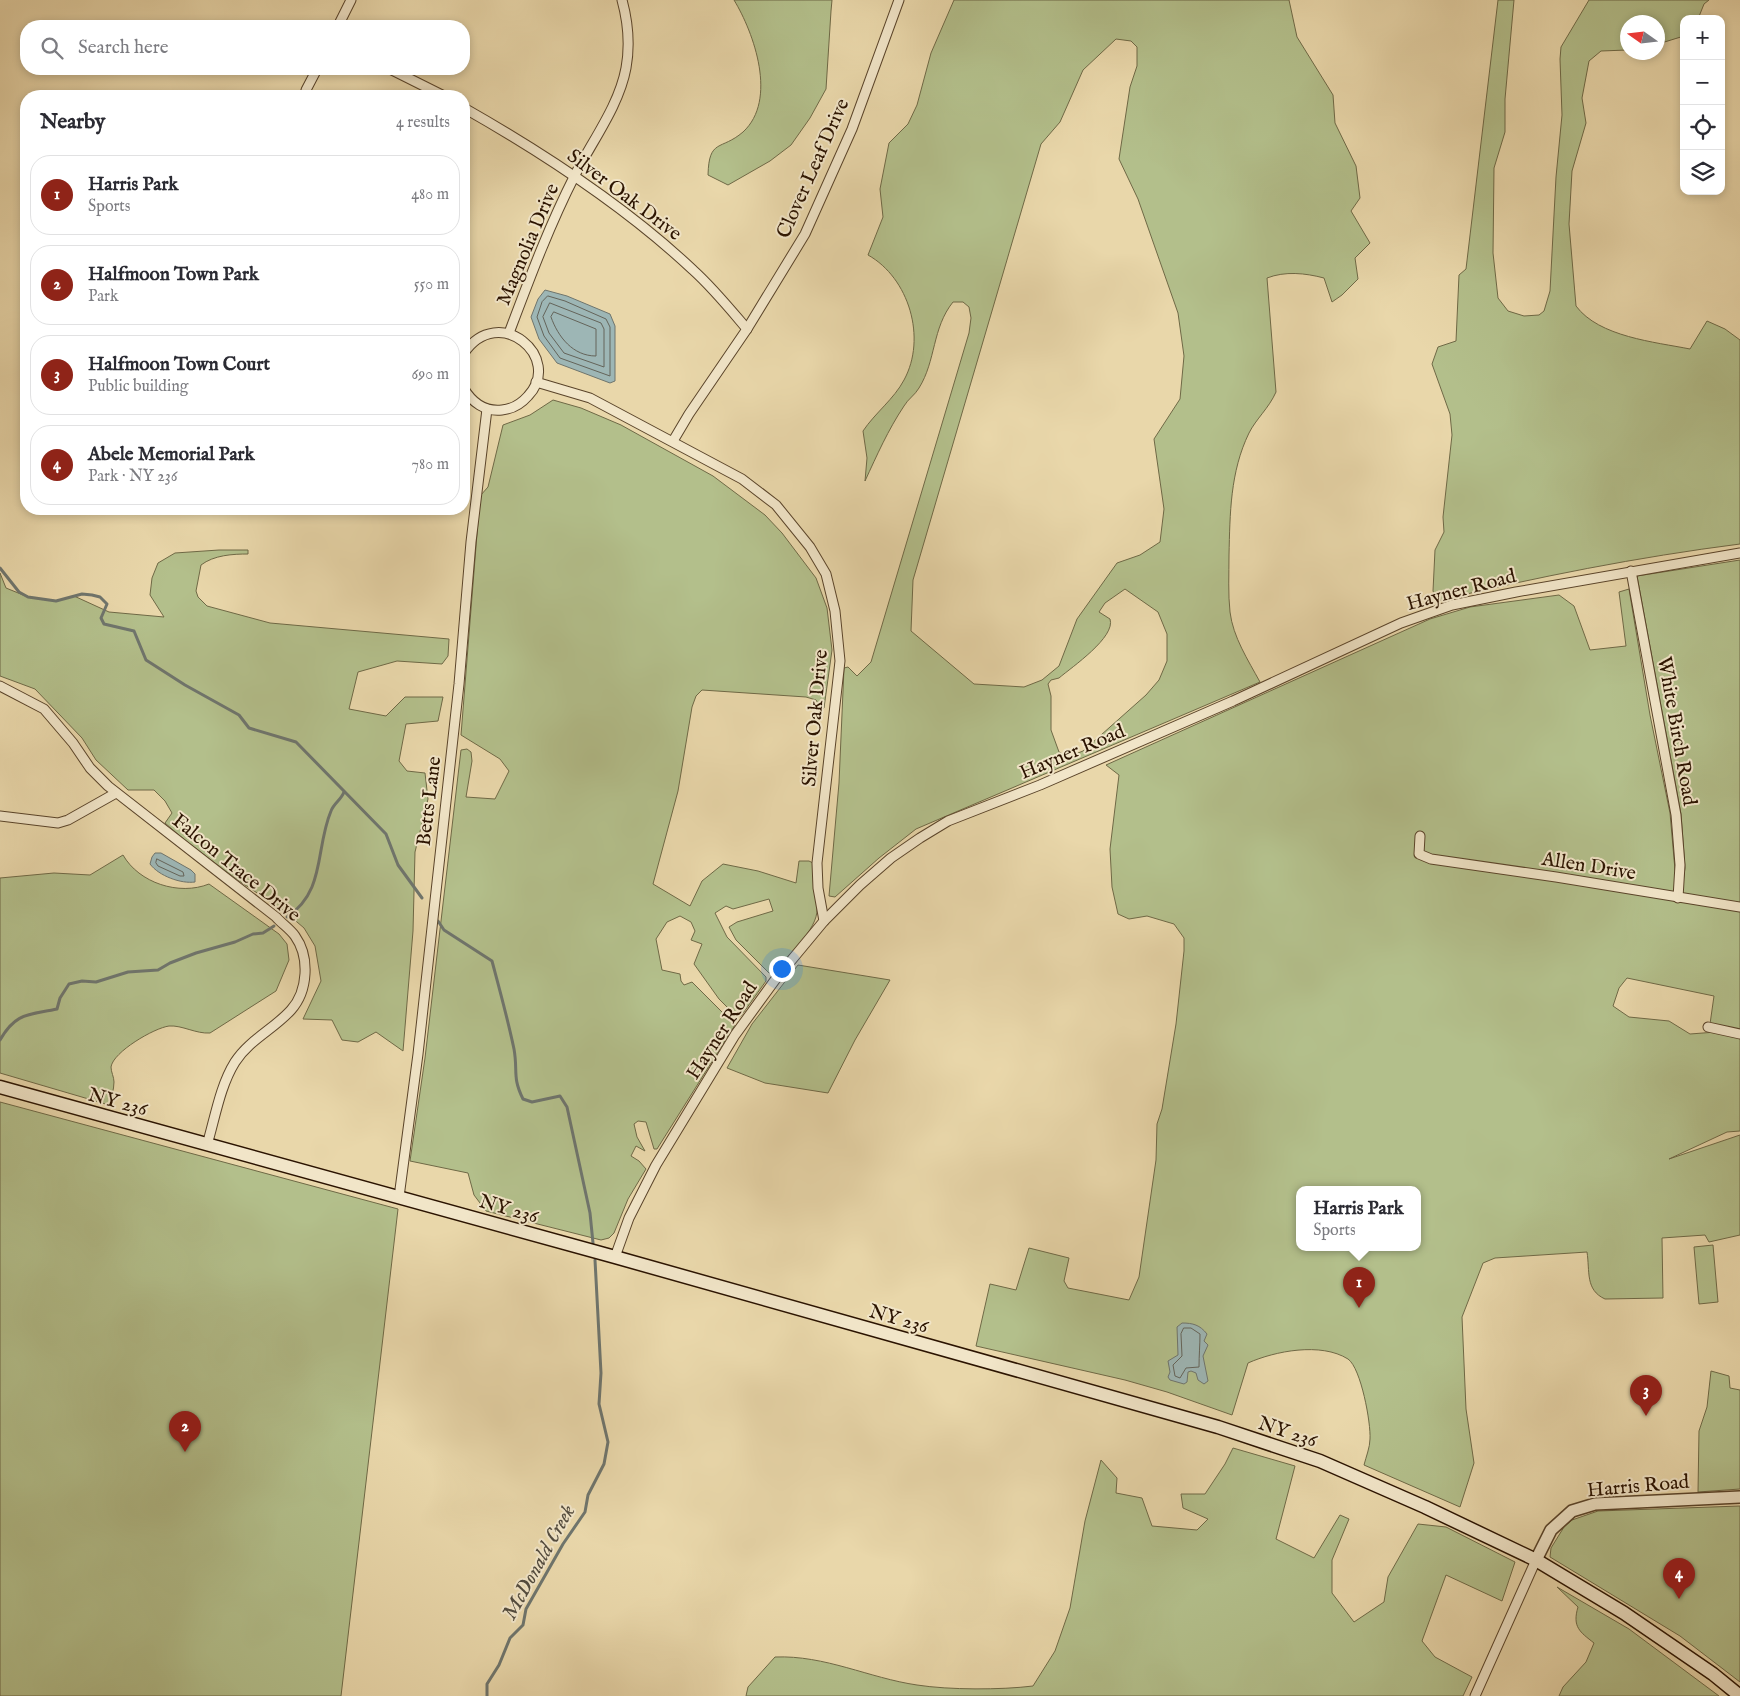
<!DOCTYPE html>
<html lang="en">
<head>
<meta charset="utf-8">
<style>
  :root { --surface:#fff; --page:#f2f2f3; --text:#2b2b33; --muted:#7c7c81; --line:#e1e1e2; --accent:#8f2418 }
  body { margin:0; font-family:"IM FELL English",serif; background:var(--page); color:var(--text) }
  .controls { position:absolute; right:15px; top:15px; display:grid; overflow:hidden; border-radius:10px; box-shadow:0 2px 8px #0003 }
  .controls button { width:45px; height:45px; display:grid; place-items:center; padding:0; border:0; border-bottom:1px solid var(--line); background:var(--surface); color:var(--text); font:25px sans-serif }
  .compass { position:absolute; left:1620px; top:15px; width:45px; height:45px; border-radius:50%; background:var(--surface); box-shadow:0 2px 8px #0003; rotate:284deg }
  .you { position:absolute; left:781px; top:968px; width:18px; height:18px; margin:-12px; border:4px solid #fff; border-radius:50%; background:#1a73e8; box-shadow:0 0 0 8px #1a73e833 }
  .badge { display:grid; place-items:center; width:32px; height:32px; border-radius:50%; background:var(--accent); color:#fff; font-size:16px; font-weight:700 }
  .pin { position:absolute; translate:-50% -41px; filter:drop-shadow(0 1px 2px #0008) }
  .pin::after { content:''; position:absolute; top:26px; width:18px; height:15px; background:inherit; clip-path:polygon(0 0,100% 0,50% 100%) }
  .popup { position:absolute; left:1296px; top:1186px; width:125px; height:65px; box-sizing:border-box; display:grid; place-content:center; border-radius:10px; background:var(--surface); filter:drop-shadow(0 1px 4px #0005); font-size:16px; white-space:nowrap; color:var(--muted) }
  .popup b { font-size:19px; color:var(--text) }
  .popup::after { content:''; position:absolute; left:50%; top:100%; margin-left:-10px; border:10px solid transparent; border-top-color:var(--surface) }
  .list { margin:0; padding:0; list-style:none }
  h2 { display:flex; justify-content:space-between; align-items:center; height:65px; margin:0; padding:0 20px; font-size:21px }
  h2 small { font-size:16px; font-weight:400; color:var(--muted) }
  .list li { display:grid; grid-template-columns:32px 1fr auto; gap:15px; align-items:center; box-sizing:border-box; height:80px; margin:0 10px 10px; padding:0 10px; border:1px solid var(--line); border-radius:20px }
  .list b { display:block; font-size:19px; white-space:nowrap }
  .list p { margin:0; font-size:16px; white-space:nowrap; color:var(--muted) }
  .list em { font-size:16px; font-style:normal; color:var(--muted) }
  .icon { flex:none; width:28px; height:28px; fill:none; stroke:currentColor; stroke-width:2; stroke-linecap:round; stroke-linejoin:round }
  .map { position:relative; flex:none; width:1740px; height:1696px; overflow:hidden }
  .search { position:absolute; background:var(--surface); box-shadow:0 2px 8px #0003; left:20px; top:20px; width:450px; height:55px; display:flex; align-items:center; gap:12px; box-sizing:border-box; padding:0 18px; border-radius:20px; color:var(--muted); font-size:19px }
  .panel { position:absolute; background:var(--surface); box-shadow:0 2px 8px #0003; left:20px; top:90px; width:450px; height:425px; border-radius:20px }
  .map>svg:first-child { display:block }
</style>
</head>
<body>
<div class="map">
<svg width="1740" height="1696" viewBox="0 0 1740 1696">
  <rect width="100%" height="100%" fill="#e9d7aa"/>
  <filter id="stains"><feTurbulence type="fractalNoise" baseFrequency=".004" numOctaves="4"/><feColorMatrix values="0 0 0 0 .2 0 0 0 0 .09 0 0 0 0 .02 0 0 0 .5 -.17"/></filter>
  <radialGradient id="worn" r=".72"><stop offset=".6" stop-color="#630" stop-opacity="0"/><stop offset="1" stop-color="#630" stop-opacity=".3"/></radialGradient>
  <g fill="#b3bf8b" stroke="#6f6946" fill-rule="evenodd">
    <path d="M734 0H832L831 11 826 89 810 118 791 145 770 161 728 185 708 175C709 138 721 151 743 132 778 100 754 33 734 0Z"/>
    <path d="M954 0H1289L1297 37 1333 95 1335 123 1356 166 1360 198 1351 211 1370 243 1355 258 1358 279 1342 295 1332 302 1324 278C1305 273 1285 271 1267 278L1276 392C1269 408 1256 419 1249 433 1230 472 1230 514 1229 555 1229 574 1228 594 1230 612 1233 637 1248 660 1260 682L916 829 879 858 835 897 829 896 839 783 844 668 848 667 857 676 871 662 969 333 971 318 969 307 963 302H953C932 328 936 361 919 388 915 395 908 399 904 406 888 430 877 455 865 481L867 458 863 431C875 413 894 399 904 380 927 338 909 278 868 255L883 217 880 189 889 143 908 124 917 105 931 53ZM1116 39 1131 41 1137 47V66L1130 87 1119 159 1138 199 1178 313 1184 356 1180 399 1154 439 1164 509 1160 542 1140 555 1117 563 1077 619 1059 666 1042 680 1024 687 974 684 911 631 913 580 1041 144 1060 122 1083 70ZM1125 589 1158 612 1167 634V661L1159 680 1146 695 1083 751 1068 757 1059 752 1051 730V696L1048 684 1051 680 1059 678C1072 667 1116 637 1110 619L1099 612 1105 603Z"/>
    <path d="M1498 0H1514L1505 99V132L1494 168 1493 253 1498 298 1508 311 1524 316 1539 315 1544 311 1550 291 1556 177 1562 115 1560 59 1561 47 1589 0H1709L1704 4 1698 19H1684V36L1658 44V22H1628L1627 50 1601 51 1589 61 1582 98 1586 123 1572 171 1569 224 1576 306C1599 337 1655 342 1690 349L1707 321 1725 329 1740 340V544C1638 557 1537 577 1437 601L1433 591 1435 550 1444 532 1443 517 1452 435 1450 414 1432 364 1438 347 1456 341 1459 275 1466 269Z"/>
    <path d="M553 400 581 408 621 425 713 476 765 515 782 533 816 578 827 608 832 650 824 708 821 709 816 700 806 697 702 690 696 696 692 707 678 791 653 884 690 906 702 881 723 864 758 871 796 883 799 861H809L813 863C812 880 817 893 817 909 818 929 787 957 774 972L769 973 736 940 729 927 737 922 773 911 769 899 733 909 726 906 715 913 727 937 766 977V981L741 1016H736L719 999 694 964 702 944 691 940 695 931 691 922 680 916 667 922 656 939 662 970 680 974 681 981 684 985 692 982 735 1025 657 1149H654L646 1122 638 1121 634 1124 637 1137 645 1151 636 1146 631 1156 639 1161 646 1169 628 1199 614 1233 609 1238 601 1240 486 1211 474 1195 468 1173 410 1161 425 1058 461 750 467 749 471 752 472 761 466 797 495 799 509 771 500 759 461 735 480 496 488 487 503 425 530 415Z"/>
    <path d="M219 550H248V554C233 554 214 555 201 565L196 591 198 597 207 606 270 623 449 639 448 656 442 664 397 661 358 672 349 709 386 716 405 697H443L438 721 406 724 399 761 407 771 425 773 428 799 415 852 413 931 403 1051 376 1032 358 1042 342 1040 332 1020 303 1019 321 981 315 946 304 928 283 910 239 881 187 842 165 823 172 813 165 801 154 790H128L96 760 82 738 35 689 0 676V573L6 588 28 597 56 601 74 596 109 612 164 617 150 595 152 578 158 563 175 553Z"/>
    <path d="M1740 560V1030L1710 1024 1714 996 1627 978 1619 988 1613 1006 1629 1017 1669 1021 1690 1034 1716 1032 1740 1038V1131L1727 1132 1669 1159 1740 1135V1235L1709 1242 1705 1235 1662 1238 1663 1298 1605 1299C1585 1290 1590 1271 1587 1252L1495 1258 1483 1263 1462 1317 1466 1409 1474 1463 1460 1507 1364 1465C1366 1457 1370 1447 1370 1439 1371 1423 1361 1368 1348 1359 1321 1342 1275 1351 1248 1363L1232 1415 1167 1392 1125 1380 976 1346 990 1284 1016 1290 1029 1248 1069 1258 1064 1281 1068 1288 1129 1300 1139 1277 1156 1160 1157 1124 1162 1109 1176 1024 1184 951V938L1174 924 1147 916 1129 919 1118 914 1112 887 1110 849 1119 775 1106 765 1430 619 1470 607 1559 595 1574 606 1590 650 1626 646 1619 592 1629 589 1650 715 1670 813 1675 870 1682 889 1685 868 1681 814 1637 576ZM1300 1189H1418V1247H1300Z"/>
    <path d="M123 855C139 883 179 896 209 884L279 934 287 944 289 960 276 991 210 1033C196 1034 182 1025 169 1026 154 1028 113 1052 111 1067 111 1072 114 1077 114 1082 114 1090 111 1098 109 1105L0 1073V878L54 873 90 875Z"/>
    <path d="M798 965 890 980 855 1040 828 1093 765 1083 727 1068 752 1024Z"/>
    <path d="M0 1102 398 1209 341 1696H0Z"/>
    <path d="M1713 1245 1718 1302 1699 1304 1694 1247Z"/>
    <path d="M1711 1371 1729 1376 1730 1388 1740 1390V1489L1698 1492 1699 1431 1707 1407Z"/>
    <path d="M1233 1448 1295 1466 1276 1539 1314 1558 1340 1515 1349 1519 1332 1560V1593L1354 1622 1384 1602 1388 1577 1418 1524 1446 1527 1515 1562 1502 1601 1446 1575 1422 1641 1435 1657 1472 1677 1463 1696H746L748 1687 775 1657C825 1655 869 1678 917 1685 949 1690 1001 1690 1033 1686L1055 1651 1070 1608 1085 1521 1101 1460 1117 1478 1116 1493 1142 1498 1152 1526 1197 1530 1208 1519 1183 1508 1181 1494H1205L1225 1464Z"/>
    <path d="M1740 1506V1682L1680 1636 1550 1557 1551 1548 1564 1527 1572 1520 1598 1511Z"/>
    <path d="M1557 1587 1629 1629 1719 1696H1559L1563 1687 1586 1662 1594 1643C1580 1632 1572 1627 1578 1607Z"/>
  </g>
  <g fill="#9db6b5" stroke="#6f756d">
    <path d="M545 290 567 296 610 314 615 326V381L610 383 557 363 539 339 531 317 538 299Z"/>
    <path d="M155 853H161L191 870 195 874V882C181 884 159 876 150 864L152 857Z"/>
    <path d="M1182 1323C1193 1323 1200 1325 1207 1334L1204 1341 1208 1345 1203 1356 1208 1381 1204 1384 1198 1380 1196 1373 1191 1371 1188 1372 1187 1382 1184 1384 1170 1380 1168 1377 1170 1372 1168 1361 1178 1355 1177 1327Z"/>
  </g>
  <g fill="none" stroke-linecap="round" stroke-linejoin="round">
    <g stroke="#64645a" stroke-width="1">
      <path d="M548 296 565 301 606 319 610 327V376L560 358 544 336 537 317 542 302Z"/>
      <path d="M550 303 601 323 604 329V367L564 353 549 333 543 317Z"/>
      <path d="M554 312 596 329V356C573 356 558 337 551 317Z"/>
      <path d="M157 859 183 872 184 876H180L158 866 156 863Z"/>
      <path d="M1184 1328H1191L1200 1334C1200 1345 1199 1355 1199 1367L1186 1368 1180 1378 1175 1376 1173 1365 1182 1356 1181 1334Z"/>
    </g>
    <g stroke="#6f756d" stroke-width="3">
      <path d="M0 568 19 592 28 597 56 601 82 594 92 595 100 597 107 604 101 618 104 624 134 631 146 660 185 685 239 715 249 728 296 742 386 834 398 865 422 898"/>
      <path d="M287 917C326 891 315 849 331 811 334 803 341 800 344 792"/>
      <path d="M438 921 444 930 492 961C500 991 508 1020 514 1049 518 1071 512 1077 523 1099L532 1102 560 1096 567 1107 590 1213 593 1243"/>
      <path d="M0 1040C16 1012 29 1015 57 1009L60 998 69 984 82 981 96 982 128 972 158 970 170 963 196 953 235 942 253 934 263 933 274 926"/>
      <path d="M487 1696V1684L499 1665 510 1638 523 1625 526 1609 563 1544 585 1512 588 1495 604 1464 608 1442 599 1404 601 1373 595 1260"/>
    </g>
    <g stroke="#5a442a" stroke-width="11">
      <g id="minor">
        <path d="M338 26 351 0"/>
        <path d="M390 69 444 96"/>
        <path d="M306 90 317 69"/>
        <path d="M464 108C545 154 625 206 693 270 713 288 730 309 747 329"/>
        <path d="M509 333C529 280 549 226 575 175 592 141 619 106 626 68 630 46 628 22 622 0"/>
        <path d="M464 353C499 302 564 358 528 396 521 404 513 409 502 410 485 412 472 402 464 389"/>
        <path d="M536 382 590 398 742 479 776 505 810 547 826 574 835 611 840 661 817 863 818 888 824 921"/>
        <path d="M673 441 689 414 747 329 805 234 852 129 899 0"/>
        <path d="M1631 571 1676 815 1680 865 1678 898"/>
        <path d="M0 686 44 709 73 743 90 768 108 786 276 917C281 923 290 929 295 936 310 957 308 991 291 1010 274 1029 249 1040 235 1062 220 1086 215 1118 207 1145"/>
        <path d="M0 816 58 823 68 820 116 793"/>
        <path d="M1420 836 1419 854 1431 859 1556 877 1740 907"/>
        <path d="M1708 1027 1740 1034"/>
        <path d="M399 1197 418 1054 459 684 471 542 487 409"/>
        <path d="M615 1257 629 1218 656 1165 735 1035 775 980 824 921 860 885 891 858 920 838 948 821 1040 785 1233 701 1401 623 1452 605 1516 592 1740 553"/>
        <path d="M1475 1696 1536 1560"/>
      </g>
    </g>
    <g stroke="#5a442a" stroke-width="14">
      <path id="tertiary" d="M1536 1560 1551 1530 1572 1511 1595 1504 1740 1497"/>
    </g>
    <g stroke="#2b1300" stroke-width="15">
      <path id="secondary" d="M0 1087 615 1257 1218 1427 1320 1461 1425 1507 1536 1560 1624 1613 1713 1674 1740 1696"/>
    </g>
    <use href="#minor" stroke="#f1e5c8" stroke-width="9"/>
    <use href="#tertiary" stroke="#f1e5c8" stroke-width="11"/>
    <use href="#secondary" stroke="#f1e5c8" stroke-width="12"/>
  </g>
  <g text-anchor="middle" stroke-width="4" stroke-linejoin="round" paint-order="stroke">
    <g font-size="20" fill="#2b1300" stroke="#f1e5c8">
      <text transform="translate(812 168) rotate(-66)" y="7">Clover Leaf Drive</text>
      <text transform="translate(625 194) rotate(37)" y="7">Silver Oak Drive</text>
      <text transform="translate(527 244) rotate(-67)" y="7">Magnolia Drive</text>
      <text transform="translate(1461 589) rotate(-15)" y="7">Hayner Road</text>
      <text transform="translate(814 718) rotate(-85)" y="7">Silver Oak Drive</text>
      <text transform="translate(1678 731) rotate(80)" y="7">White Birch Road</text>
      <text transform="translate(1072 751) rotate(-23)" y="7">Hayner Road</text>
      <text transform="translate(428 801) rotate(-83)" y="7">Betts Lane</text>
      <text transform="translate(1589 865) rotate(9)" y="7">Allen Drive</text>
      <text transform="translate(237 867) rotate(39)" y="7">Falcon Trace Drive</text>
      <text transform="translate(721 1030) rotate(-57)" y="7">Hayner Road</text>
      <text transform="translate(118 1101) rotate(15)" y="7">NY 236</text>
      <text transform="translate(509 1208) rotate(16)" y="7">NY 236</text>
      <text transform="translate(899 1318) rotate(16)" y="7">NY 236</text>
      <text transform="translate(1288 1431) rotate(18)" y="7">NY 236</text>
      <text transform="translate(1638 1485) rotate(-5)" y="7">Harris Road</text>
    </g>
    <g font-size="21" font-style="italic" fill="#534c3f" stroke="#f1e5c8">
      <text transform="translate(538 1562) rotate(-61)" y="7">McDonald Creek</text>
    </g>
  </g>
  <rect width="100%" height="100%" filter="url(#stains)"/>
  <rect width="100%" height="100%" fill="url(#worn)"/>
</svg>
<div class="controls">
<button>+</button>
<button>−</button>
<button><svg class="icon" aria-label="locate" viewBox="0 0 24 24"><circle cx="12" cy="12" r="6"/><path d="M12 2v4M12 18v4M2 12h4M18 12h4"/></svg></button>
<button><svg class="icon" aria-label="layers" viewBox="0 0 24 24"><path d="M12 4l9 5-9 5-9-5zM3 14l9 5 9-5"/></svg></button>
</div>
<svg class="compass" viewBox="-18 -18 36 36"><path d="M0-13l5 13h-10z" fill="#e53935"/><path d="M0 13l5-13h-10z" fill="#7c7c81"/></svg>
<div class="you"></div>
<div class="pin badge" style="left:1359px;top:1308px">1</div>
<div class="popup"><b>Harris Park</b>Sports</div>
<div class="pin badge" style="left:185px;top:1452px">2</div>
<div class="pin badge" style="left:1646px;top:1416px">3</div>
<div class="pin badge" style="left:1679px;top:1599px">4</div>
<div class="search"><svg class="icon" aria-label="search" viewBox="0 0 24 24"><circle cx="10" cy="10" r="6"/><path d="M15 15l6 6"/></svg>Search here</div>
<section class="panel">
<h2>Nearby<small>4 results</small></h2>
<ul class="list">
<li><span class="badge">1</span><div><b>Harris Park</b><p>Sports</p></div><em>480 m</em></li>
<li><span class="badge">2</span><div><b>Halfmoon Town Park</b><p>Park</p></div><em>550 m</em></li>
<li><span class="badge">3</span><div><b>Halfmoon Town Court</b><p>Public building</p></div><em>690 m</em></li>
<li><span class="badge">4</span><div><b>Abele Memorial Park</b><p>Park · NY 236</p></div><em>780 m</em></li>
</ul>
</section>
</div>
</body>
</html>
